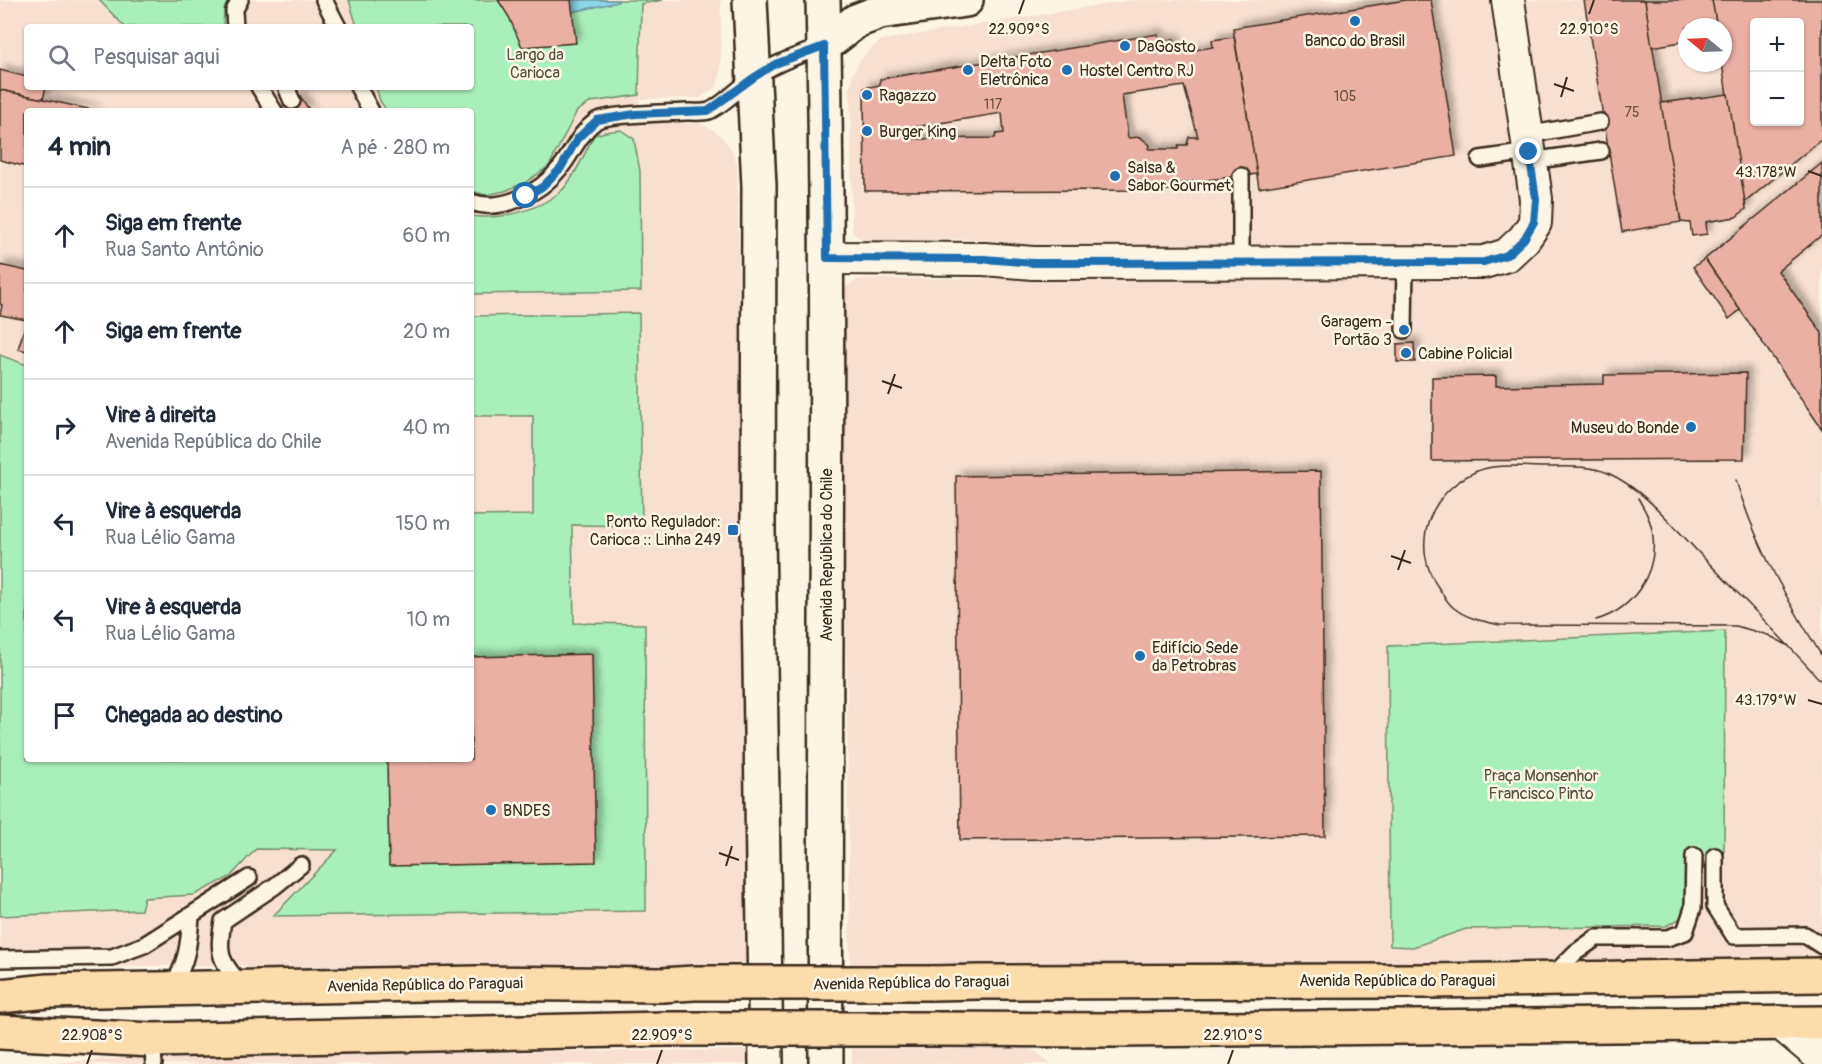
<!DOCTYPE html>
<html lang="pt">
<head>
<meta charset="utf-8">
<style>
  :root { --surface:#fff; --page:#f2f2f3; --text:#1f2937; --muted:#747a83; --line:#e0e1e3 }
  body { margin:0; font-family:Pangolin,sans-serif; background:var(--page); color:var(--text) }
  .controls { position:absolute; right:18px; top:18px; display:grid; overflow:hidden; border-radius:6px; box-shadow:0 2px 4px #0004 }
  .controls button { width:54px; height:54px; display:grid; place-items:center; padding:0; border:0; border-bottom:2px solid var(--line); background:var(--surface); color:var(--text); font:30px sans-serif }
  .compass { position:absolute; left:1678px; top:18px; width:54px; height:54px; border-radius:50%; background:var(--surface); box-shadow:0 2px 4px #0004; rotate:289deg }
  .stop { position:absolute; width:18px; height:18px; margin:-14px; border:4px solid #1f6fb2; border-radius:50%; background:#fff }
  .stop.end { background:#1f6fb2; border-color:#fff; box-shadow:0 2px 6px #0008 }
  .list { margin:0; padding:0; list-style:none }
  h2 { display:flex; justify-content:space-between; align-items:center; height:78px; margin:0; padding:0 24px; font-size:26px }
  h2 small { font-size:20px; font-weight:400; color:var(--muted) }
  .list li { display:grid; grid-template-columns:39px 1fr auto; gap:18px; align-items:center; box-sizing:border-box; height:96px; padding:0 24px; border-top:2px solid var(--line) }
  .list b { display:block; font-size:22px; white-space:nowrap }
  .list p { margin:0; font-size:20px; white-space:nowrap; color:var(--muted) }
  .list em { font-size:20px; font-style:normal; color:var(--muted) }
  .icon { flex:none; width:33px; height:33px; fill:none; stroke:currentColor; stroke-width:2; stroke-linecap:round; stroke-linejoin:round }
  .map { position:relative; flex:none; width:1822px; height:1064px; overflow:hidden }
  .search { position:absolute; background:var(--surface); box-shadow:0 2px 4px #0004; left:24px; top:24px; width:450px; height:66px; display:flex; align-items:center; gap:15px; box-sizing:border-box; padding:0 21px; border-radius:6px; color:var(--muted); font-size:22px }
  .panel { position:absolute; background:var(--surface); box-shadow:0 2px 4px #0004; left:24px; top:108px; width:450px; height:654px; border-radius:6px }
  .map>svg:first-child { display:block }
</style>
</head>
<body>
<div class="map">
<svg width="1822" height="1064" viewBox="0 0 1822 1064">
  <defs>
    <filter id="shadow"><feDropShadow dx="5.5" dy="-5.5" stdDeviation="3" flood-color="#0004"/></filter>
  </defs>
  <rect width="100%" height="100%" fill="#fcf5e5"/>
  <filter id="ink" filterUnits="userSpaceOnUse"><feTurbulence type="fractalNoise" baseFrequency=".0167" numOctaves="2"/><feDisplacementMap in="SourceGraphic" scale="12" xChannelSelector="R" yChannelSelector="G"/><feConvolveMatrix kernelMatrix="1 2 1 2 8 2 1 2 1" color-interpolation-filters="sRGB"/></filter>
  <g filter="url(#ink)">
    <g fill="#f7e0d2" fill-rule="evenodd">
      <path d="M0 0H721V72L716 87 700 98 640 99V123H699L712 129 723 138 731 149 737 163 747 973 255 974 245 965 0 968ZM27 27H471V87H27ZM27 111H471V759H27Z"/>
      <path d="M1132 0H1496L1526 208 1512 235 1488 249 1028 250 1004 242 961 239 868 242 856 236 852 230 850 88 853 73 860 60 870 49 882 40Z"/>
      <path d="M1518 0H1822V960L850 972 842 297 846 287 858 279 1049 278 1512 268 1524 261 1535 250 1543 238ZM1754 22H1800V122H1754ZM1687 27H1723V63H1687Z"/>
      <path d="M1029 1047 1052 1064H852V1049Z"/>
      <path d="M748 1050V1064H31L128 1058 273 1054Z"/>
    </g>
    <g fill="#a9efbb" stroke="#728c6c" stroke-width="1.5">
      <path d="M99 0H228L224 10 223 27H125Z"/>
      <path d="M349 0H663L641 4 639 95 591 102 577 111 549 166 526 182 505 191 486 195 471 191V111H387L380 101 376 87H471V27H357Z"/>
      <path d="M621 130 634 139 640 171 641 291 471 294V216C501 220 537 211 560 192 572 183 587 149 594 135L605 132Z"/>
      <path d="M639 313 642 526 572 525 574 623 645 624 646 911 273 916 337 850 256 849 230 877 194 895 144 898 141 910 0 916V355L27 365V759H471V516L533 515V416H471V316Z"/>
      <path d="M1725 631 1724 855 1685 856V908L1681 918 1666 926 1466 929 1413 947 1390 946 1388 646Z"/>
    </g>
    <path fill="#8cd8ec" stroke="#6c929a" stroke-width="1.5" d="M571 0H618V2L572 12Z"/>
    <g fill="#eab0a4" stroke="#3b2a1e" stroke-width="1.5" fill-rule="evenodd" filter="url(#shadow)">
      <path d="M498 0H571L576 43 522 47 509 17Z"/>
      <path d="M1406 0H1431L1456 156 1259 188 1233 28Z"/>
      <path d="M1584 0H1645L1681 222 1622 232Z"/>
      <path d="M1645 0H1713L1717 27H1687V41L1652 47Z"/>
      <path d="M1712 0H1822V139L1744 203 1722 63 1723 27H1717ZM1754 22H1800V122H1754Z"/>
      <path d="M1158 34 1159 41 1174 39 1178 53 1213 47 1212 40 1234 37 1257 174 1181 183 1180 190 865 191 864 88 880 85V79ZM1184 86 1198 137H1189L1187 145H1179L1178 149H1149L1150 145 1140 137 1128 138 1122 95ZM1002 113 1004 133 996 134 995 138 915 139V127Z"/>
      <path d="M0 70 27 77V87H46L43 99 0 90Z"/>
      <path d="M0 90 43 99 97 111H27V167L0 160Z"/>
      <path d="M1728 94 1746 209 1736 217 1706 222 1707 234 1692 236 1690 223 1681 222 1661 103Z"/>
      <path d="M300 96 310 111H278L292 101Z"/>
      <path d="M1822 163V235L1778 271 1822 333V429L1705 259Z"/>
      <path d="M1705 259 1740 310 1729 319 1693 267Z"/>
      <path d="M0 265 27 271V320L0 315 2 305 0 304Z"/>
      <path d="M27 320V351L18 349Z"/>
      <path d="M1414 343 1415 362H1397V344Z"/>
      <path d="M1746 373 1744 459 1432 461V377L1496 376V386L1604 384V375Z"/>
      <path d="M1321 471 1325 836 960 840 956 476Z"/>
      <path d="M592 654 596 862 389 866 387 759H471V657Z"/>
    </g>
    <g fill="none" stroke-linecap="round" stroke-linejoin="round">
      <g stroke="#3b2a1e" stroke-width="20">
        <g id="service">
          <path d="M324 0 338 27"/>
          <path d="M235 27 234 11 240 0"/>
          <path d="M259 87 274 111"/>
          <path d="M289 87 287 89 292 101"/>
          <path d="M358 87 371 111"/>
          <path d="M1527 135 1600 122"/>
          <path d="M1480 159 1529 152"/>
          <path d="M1531 161 1601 151"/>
          <path d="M1241 176V264"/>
          <path d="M471 202C502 213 540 193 560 168 573 153 578 134 596 121 606 114 670 113 686 112 693 112 703 113 709 111 722 106 741 86 753 78 775 63 799 55 824 46"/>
          <path d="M1404 330 1405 263"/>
          <path d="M1715 856V906L1734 936 1805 935 1822 946"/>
          <path d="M0 959 112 957 144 945 249 878"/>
          <path d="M1552 976 1575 953 1596 938H1667L1685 932 1693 908 1694 856"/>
          <path d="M171 987C187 965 189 943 191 917"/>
          <path d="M243 987C220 960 217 956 223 921L275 886 301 865"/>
          <path d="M152 1040 154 1064"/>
        </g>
      </g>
      <g stroke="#3b2a1e" stroke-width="36">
        <g id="minor">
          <path d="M827 258 984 259 1033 263 1484 262 1507 255 1524 239 1535 223 1536 199 1508 0"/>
          <path d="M1779 1022 1822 1058"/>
        </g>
      </g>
      <g stroke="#3b2a1e" stroke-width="38">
        <path id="tertiary" d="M824 46 856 21 880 12 966 0"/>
      </g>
      <g stroke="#3b2a1e" stroke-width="38">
        <g id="secondary">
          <path d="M750 0 759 186 758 530 766 1064"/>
          <path d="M823 0C831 355 823 709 826 1064"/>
        </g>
      </g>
      <g stroke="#3b2a1e" stroke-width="38">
        <g id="primary">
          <path d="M931 983 981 982 1428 981 1822 975"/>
          <path d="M0 996 48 991 477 983 662 985"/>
          <path d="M934 1029 1116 1030 1822 1023"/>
          <path d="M0 1032 152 1040 665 1029"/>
        </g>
      </g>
      <use href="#service" stroke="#fcf5e5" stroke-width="15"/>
      <use href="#minor" stroke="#fcf5e5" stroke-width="32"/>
      <use href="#tertiary" stroke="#fcf5e5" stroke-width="33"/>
      <use href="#secondary" stroke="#fcf5e5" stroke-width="33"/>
      <use href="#primary" stroke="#fddcac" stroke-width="33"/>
      <g stroke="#3b2a1e" stroke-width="1.5">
        <path d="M1736 480C1755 544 1787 600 1822 656"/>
        <path d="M1596 620C1632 610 1657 575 1653 537 1652 522 1645 510 1638 498"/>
        <path d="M1789 646 1768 635 1736 626 1500 625C1484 621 1467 619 1454 608 1448 604 1444 596 1440 590 1408 546 1429 492 1477 471 1497 463 1524 467 1545 467 1566 467 1588 465 1608 473 1645 490 1672 525 1700 554 1741 596 1782 638 1822 682"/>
      </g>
      <g stroke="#3b2a1e" stroke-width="38" stroke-linecap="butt">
        <g id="primary-bridge">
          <path d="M662 985 694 983H931"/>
          <path d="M665 1029H934"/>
        </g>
      </g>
      <use href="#primary-bridge" stroke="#fddcac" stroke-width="33"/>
    </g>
  </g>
  <g fill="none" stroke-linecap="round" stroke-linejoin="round" filter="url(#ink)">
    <path stroke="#1f6fb2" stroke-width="8" d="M526 196 542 187 561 168 577 139 597 120 635 114 708 111 753 78 775 64 824 46 827 258 984 259 1033 263 1484 262 1507 255 1524 239 1534 222 1536 199 1529 152"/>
  </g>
  <path fill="none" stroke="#3b2a1e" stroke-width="2" d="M1019 14 1024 0M1589 14 1594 0M1554 84 1574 91M1561 97 1567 77M1808 171 1822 176M882 381 902 388M888 394 895 374M1391 556 1411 563M1398 570 1405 550M1808 700 1822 704M719 853 739 860M726 866 732 846M87 1064 92 1050M657 1064 662 1050M1228 1064 1233 1050"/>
  <g fill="#1f6fb2" stroke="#fcf5e5" stroke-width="2">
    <circle cx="1355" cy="21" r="6"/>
    <circle cx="1125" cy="46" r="6"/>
    <circle cx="968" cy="70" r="6"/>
    <circle cx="1067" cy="70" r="6"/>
    <circle cx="867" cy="95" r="6"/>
    <circle cx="867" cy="131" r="6"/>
    <circle cx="1115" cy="176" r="6"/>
    <circle cx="1404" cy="330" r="6"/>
    <circle cx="1406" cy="353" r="6"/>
    <circle cx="1691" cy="427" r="6"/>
    <rect x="727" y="524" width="12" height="12" rx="3"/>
    <circle cx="1140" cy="656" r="6"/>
    <circle cx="491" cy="810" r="6"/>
  </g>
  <g text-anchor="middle" stroke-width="5" stroke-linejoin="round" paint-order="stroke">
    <g font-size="14" fill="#674c40">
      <text x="1345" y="101">105</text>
      <text x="993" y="109">117</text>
      <text x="1632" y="117">75</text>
    </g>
    <g font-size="16" fill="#3b2a1e" stroke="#fcf5e5" text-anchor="start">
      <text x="1355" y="46" text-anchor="middle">Banco do Brasil</text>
      <text x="1137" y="52">DaGosto</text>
      <text x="980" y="67">Delta Foto<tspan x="980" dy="18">Eletrônica</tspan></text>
      <text x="1079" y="76">Hostel Centro RJ</text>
      <text x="879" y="101">Ragazzo</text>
      <text x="879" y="137">Burger King</text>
      <text x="1127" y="173">Salsa &amp;<tspan x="1127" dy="18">Sabor Gourmet</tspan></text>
      <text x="1392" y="327" text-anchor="end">Garagem -<tspan x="1392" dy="18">Portão 3</tspan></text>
      <text x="1418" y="359">Cabine Policial</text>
      <text x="1679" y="433" text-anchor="end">Museu do Bonde</text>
      <text x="721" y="527" text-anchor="end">Ponto Regulador:<tspan x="721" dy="18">Carioca :: Linha 249</tspan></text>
      <text x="1152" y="653">Edifício Sede<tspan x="1152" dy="18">da Petrobras</tspan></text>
      <text x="503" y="816">BNDES</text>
    </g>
    <g font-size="16" fill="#51513d" stroke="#fcf5e5">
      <text x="535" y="60">Largo da<tspan x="535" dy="18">Carioca</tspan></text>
      <text x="1541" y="781">Praça Monsenhor<tspan x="1541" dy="18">Francisco Pinto</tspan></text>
    </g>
    <g font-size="16" fill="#3b2a1e" stroke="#fcf5e5">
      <text transform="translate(826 555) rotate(-90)" y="6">Avenida República do Chile</text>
      <text x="1397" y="986">Avenida República do Paraguai</text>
      <text transform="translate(911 982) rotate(-1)" y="6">Avenida República do Paraguai</text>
      <text transform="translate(425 984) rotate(-1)" y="6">Avenida República do Paraguai</text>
    </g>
  </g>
  <g font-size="15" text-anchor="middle" fill="#3b2a1e" stroke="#fcf5e5" stroke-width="5" stroke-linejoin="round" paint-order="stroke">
    <text x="1019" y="34">22.909°S</text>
    <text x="1589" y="34">22.910°S</text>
    <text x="1766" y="177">43.178°W</text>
    <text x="1766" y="705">43.179°W</text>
    <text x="92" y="1040">22.908°S</text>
    <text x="662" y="1040">22.909°S</text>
    <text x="1233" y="1040">22.910°S</text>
  </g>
</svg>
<div class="controls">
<button>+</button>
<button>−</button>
</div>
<svg class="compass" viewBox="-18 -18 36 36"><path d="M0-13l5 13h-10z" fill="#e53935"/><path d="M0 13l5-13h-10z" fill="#747a83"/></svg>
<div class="stop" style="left:526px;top:196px"></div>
<div class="stop end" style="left:1529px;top:152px"></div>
<div class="search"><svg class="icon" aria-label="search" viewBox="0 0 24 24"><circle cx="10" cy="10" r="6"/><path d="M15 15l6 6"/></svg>Pesquisar aqui</div>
<section class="panel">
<h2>4 min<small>A pé · 280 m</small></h2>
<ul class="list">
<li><svg class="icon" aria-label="ahead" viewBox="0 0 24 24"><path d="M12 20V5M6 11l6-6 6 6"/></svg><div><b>Siga em frente</b><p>Rua Santo Antônio</p></div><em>60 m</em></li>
<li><svg class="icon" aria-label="ahead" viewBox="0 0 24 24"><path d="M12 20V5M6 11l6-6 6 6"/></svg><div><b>Siga em frente</b></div><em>20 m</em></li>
<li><svg class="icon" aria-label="right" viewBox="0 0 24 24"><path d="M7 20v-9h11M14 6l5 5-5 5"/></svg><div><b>Vire à direita</b><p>Avenida República do Chile</p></div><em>40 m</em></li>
<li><svg class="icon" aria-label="left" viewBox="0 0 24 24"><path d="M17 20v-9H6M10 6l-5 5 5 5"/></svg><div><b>Vire à esquerda</b><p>Rua Lélio Gama</p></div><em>150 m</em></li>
<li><svg class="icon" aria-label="left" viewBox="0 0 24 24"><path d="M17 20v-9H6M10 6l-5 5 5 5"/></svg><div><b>Vire à esquerda</b><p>Rua Lélio Gama</p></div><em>10 m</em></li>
<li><svg class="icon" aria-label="arrive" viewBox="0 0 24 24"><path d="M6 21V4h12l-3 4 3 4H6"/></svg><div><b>Chegada ao destino</b></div></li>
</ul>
</section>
</div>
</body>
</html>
